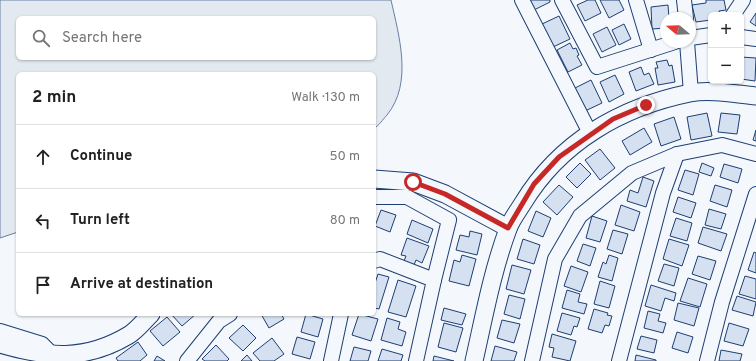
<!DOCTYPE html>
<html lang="en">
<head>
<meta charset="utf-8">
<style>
  :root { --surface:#fff; --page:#f2f2f2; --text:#222; --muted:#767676; --line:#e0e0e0 }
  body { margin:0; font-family:Overpass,sans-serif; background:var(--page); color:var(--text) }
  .controls { position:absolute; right:12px; top:12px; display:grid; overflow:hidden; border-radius:6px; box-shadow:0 1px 3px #0004 }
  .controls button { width:36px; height:36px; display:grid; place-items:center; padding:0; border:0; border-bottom:1px solid var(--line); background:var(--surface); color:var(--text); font:20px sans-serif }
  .compass { position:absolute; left:660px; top:12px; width:36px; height:36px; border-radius:50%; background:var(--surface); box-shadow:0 1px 3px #0004; rotate:289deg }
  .stop { position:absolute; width:12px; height:12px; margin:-9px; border:3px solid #c62828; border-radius:50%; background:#fff }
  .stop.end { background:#c62828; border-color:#fff; box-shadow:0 1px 4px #0008 }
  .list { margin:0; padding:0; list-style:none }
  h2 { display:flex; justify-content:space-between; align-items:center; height:52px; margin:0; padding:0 16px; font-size:17px }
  h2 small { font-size:13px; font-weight:400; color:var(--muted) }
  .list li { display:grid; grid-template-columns:26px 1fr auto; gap:12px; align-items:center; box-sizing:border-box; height:64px; padding:0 16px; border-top:1px solid var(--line) }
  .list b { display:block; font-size:15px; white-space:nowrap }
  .list em { font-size:13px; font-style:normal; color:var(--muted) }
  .icon { flex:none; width:22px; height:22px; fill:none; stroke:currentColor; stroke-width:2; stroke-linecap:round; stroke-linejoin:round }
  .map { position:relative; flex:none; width:756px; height:361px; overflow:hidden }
  .search { position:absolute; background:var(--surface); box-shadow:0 1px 3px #0004; left:16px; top:16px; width:360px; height:44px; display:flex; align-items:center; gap:10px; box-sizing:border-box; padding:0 14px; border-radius:6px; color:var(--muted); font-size:15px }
  .panel { position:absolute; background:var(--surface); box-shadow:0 1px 3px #0004; left:16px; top:72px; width:360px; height:244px; border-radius:6px }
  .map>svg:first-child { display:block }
</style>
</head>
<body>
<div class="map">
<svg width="756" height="361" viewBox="0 0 756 361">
  <rect width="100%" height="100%" fill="#f4f7fb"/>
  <path fill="#e3e9f0" stroke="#687fa3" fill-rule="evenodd" d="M0 0H391C399 36 413 83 387 115 383 119 379 126 374 128V74H18V232L0 238ZM18 18H374V58H18Z"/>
  <g fill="#d5e0f0" stroke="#1d3f73">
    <path d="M529 0H550V2L534 10Z"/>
    <path d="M588 0H595L601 13 585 21 577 5Z"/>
    <path d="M600 0H619L624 10 609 18Z"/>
    <path d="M706 0H724L726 10 719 11 720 15H711V20L696 22 692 5 706 3Z"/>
    <path d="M668 5 669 18H666V28L652 29 651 7Z"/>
    <path d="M756 13V26L750 22Z"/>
    <path d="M559 16 570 39 553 47 542 24Z"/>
    <path d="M624 24 631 39 619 45 612 30Z"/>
    <path d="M607 27 616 45 602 52 593 34Z"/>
    <path d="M570 43 573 49 576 48 579 55 577 56 582 65 568 72 557 50Z"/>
    <rect x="710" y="55" width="1" height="23"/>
    <path d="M741 57 756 58 755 81 741 79Z"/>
    <path d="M667 60 669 66 672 65 675 82 658 85 655 68H658L656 62Z"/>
    <path d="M641 67 644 75 649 73 654 84 636 91 629 72Z"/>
    <path d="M615 75 624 94 609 102 600 82Z"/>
    <path d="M591 80 602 103 585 111 575 88Z"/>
    <path d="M707 113 712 136 691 140 687 117Z"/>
    <path d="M721 113 740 115 737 134 718 132Z"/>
    <path d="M674 117 681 139 661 146 654 124Z"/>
    <path d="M644 128 652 142 630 155 622 141Z"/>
    <path d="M756 130V141L753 140Z"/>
    <path d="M600 149 615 168 600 180 585 160Z"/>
    <path d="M580 163 591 174 577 188 566 177Z"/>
    <path d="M702 163 714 168 711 176 699 172Z"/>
    <path d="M724 164 742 169 738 183 720 177Z"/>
    <path d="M685 170 699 174 693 195 678 190Z"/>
    <path d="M643 177 654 181 646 207 627 201 630 190 638 193Z"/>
    <path d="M559 185 573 197 557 215 543 202Z"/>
    <path d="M715 185 732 190 727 207 710 201Z"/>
    <path d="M678 197 696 203 691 218 673 212Z"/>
    <path d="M621 205 640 212 634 231 615 225Z"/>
    <path d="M709 209 726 214 721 229 705 225Z"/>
    <path d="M381 210 396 215 390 232 375 226Z"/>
    <path d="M536 211 551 218 543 237 528 231Z"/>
    <path d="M592 216 607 221 600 242 586 238Z"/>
    <path d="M676 218 692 223 687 241 670 236Z"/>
    <path d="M412 220 433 229 428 243 407 234Z"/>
    <path d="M703 227 727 234 721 251 698 243Z"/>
    <path d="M613 230 628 234 622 254 607 249Z"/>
    <path d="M470 231 482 234 477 255 456 250 460 235 469 237Z"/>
    <path d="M407 238 429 246 422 263 416 260 414 265 404 261 406 256 401 255Z"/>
    <path d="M523 239 540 245 534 264 517 259Z"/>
    <path d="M669 239 689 245 682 266 663 259Z"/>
    <path d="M583 244 596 248 590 266 577 261Z"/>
    <path d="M754 252 756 253V273L748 270Z"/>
    <path d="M462 255 476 259 469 286 449 281 454 260 460 262Z"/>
    <path d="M609 255 618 258 612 281 598 277 603 262 606 264Z"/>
    <path d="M698 256 716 261 710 280 692 274Z"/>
    <path d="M664 264 679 268 674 286 658 281Z"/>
    <path d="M512 265 531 270 524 294 506 289Z"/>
    <path d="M571 266 588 272 581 292 564 286Z"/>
    <path d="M378 274 389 277 379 309 374 308V282L375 283Z"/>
    <path d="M745 276 756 279V299L739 294Z"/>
    <path d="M688 278 707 284 700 307 680 301Z"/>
    <path d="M398 280 416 286 406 317 388 312Z"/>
    <path d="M600 281 615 286 609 308 594 304Z"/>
    <path d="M651 285 676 293 674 301 665 298 661 311 645 306Z"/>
    <path d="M567 290 580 294 578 302 587 304 584 314 562 308Z"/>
    <path d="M509 295 525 299 520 319 504 314Z"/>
    <path d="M737 296 756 302 753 316 732 310Z"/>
    <path d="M678 303 699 308 694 326 674 320Z"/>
    <path d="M444 308 466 314 462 325 441 320Z"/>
    <path d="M594 309 608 313 607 315 612 316 609 326 605 325 602 333 588 329Z"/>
    <path d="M648 311 660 314 658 321 666 323 663 333 644 328Z"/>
    <path d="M562 313 580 318 577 327 574 326 571 335 557 331Z"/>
    <path d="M171 314H196L182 326Z"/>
    <path d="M261 314H281L284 319 269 328Z"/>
    <path d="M306 314 323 319 318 337 301 332Z"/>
    <path d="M359 314 378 319 371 341 352 335Z"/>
    <path d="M167 317 180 332 163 346 150 331Z"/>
    <path d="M387 318 400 322 398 329 406 332 402 346 381 340Z"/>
    <path d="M502 320 520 324 514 343 497 338Z"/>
    <path d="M444 323 463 328 456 352 438 347Z"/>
    <path d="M729 323 749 329 743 346 724 341Z"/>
    <path d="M243 325 256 338 243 351 229 338Z"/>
    <path d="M677 332 693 337 688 353 672 348Z"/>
    <path d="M552 334 576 341 570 361 552 357 554 348 549 347Z"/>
    <path d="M641 336 657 340 654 353 637 349Z"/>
    <path d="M297 337 315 342 310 359 292 354Z"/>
    <path d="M272 338 284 354 274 361H260L253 353Z"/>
    <path d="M138 342 147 355 140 361H118L116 358Z"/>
    <path d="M216 345 229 359 227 361H205L202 359Z"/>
    <path d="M495 346 517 352 514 361H491Z"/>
    <path d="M354 347 371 351 368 361H350Z"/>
    <path d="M382 349 403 355 401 361H378Z"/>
    <path d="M721 350 742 354 740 361H719Z"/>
    <path d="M247 355 252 361H241Z"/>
    <path d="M636 355 656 360V361H635Z"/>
    <path d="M157 356 165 361H154Z"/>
    <path d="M434 356 454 361H433Z"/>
  </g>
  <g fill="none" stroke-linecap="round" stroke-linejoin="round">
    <g stroke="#1d3f73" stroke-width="16">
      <g id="minor">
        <path d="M522 0 590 133"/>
        <path d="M562 0 597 67 675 42"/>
        <path d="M636 0 651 50"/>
        <path d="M684 0 686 18"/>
        <path d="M733 15 743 0"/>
        <path d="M741 37 756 39"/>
        <path d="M690 38 711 35"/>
        <path d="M687 42 691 93"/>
        <path d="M374 197H407L449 220 434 280"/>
        <path d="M374 261 380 259 434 280 416 361"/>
        <path d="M0 331 42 344 54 356V358"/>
        <path d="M187 361 219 321 230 314"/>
        <path d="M331 361 341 314"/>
        <path d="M532 361 555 259 580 216 632 173 677 154 722 145 756 154"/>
        <path d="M619 361 663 193 677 154"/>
        <path d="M707 361 722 302 756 194"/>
      </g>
    </g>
    <g stroke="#1d3f73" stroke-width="19">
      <g id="tertiary">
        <path d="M374 179 413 182 445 194 508 228"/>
        <path d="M0 344C47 358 86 361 129 335 137 330 144 321 151 314"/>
        <path d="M474 361C484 317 492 272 508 229 511 220 518 211 523 203 560 142 621 107 690 93 710 89 735 94 756 96"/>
      </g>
    </g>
    <use href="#minor" stroke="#f4f7fb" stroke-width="14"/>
    <use href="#tertiary" stroke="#f4f7fb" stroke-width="17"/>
  </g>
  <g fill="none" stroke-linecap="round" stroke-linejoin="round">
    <path stroke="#c62828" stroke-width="5" d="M413 182 445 194 508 228 534 184 559 157 613 119 646 105"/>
  </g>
</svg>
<div class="controls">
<button>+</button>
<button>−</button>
</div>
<svg class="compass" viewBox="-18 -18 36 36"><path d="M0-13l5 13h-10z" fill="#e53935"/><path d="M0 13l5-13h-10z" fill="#767676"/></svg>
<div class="stop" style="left:413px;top:182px"></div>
<div class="stop end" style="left:646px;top:105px"></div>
<div class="search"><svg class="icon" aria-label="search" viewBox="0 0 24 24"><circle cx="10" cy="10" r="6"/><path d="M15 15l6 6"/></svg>Search here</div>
<section class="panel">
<h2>2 min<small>Walk · 130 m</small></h2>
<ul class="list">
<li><svg class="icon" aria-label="ahead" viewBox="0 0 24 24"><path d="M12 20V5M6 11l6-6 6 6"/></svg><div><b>Continue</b></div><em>50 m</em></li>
<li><svg class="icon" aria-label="left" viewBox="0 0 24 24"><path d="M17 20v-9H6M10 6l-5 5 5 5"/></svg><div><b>Turn left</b></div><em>80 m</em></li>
<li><svg class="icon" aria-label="arrive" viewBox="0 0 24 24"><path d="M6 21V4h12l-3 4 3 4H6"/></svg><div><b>Arrive at destination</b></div></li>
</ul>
</section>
</div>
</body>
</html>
